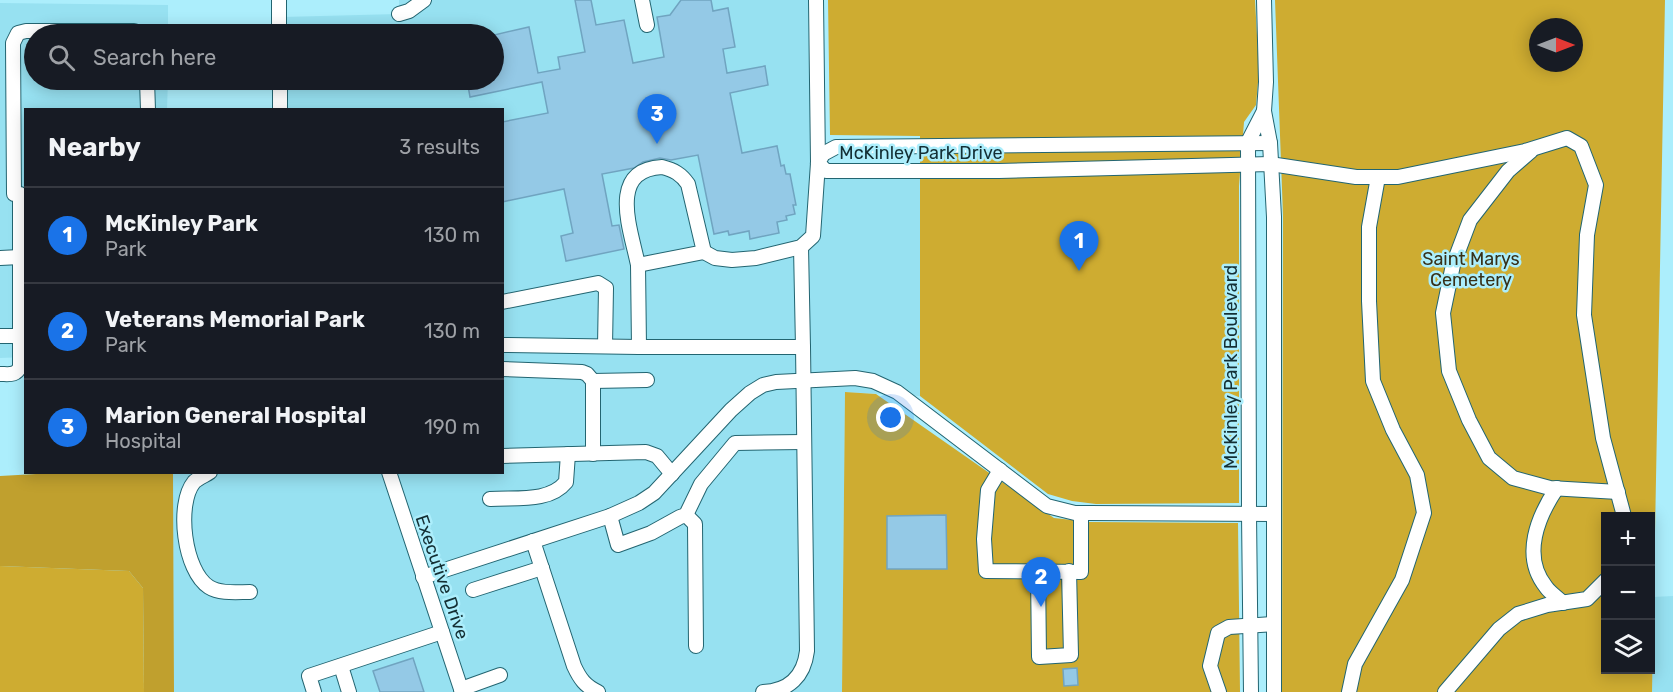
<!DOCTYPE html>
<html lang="en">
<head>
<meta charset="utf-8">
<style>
  :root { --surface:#171b24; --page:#242831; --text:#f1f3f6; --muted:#9ea1a6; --line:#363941; --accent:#1a73e8 }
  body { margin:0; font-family:Rubik,sans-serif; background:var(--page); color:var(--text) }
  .controls { position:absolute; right:18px; bottom:18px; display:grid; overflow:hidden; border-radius:0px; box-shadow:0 3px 15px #0003 }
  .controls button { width:54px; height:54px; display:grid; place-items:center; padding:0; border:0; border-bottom:2px solid var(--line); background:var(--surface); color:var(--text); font:30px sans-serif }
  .compass { position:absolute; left:1529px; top:18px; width:54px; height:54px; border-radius:50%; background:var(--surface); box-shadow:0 3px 15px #0003; rotate:90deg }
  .you { position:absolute; left:891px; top:418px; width:21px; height:21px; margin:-15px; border:4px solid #fff; border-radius:50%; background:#1a73e8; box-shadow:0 0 0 9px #1a73e833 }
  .badge { display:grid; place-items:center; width:39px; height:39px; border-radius:50%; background:var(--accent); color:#fff; font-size:20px; font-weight:700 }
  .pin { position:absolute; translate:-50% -50px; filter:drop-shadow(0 2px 3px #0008) }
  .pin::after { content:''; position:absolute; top:32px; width:21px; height:18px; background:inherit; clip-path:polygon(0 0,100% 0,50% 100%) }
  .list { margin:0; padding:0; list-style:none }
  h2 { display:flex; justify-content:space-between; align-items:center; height:78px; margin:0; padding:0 24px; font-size:26px }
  h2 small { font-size:20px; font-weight:400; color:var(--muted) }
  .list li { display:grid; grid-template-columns:39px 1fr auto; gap:18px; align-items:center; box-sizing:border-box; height:96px; padding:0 24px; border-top:2px solid var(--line) }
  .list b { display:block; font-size:22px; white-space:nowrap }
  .list p { margin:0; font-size:20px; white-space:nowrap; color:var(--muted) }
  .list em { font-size:20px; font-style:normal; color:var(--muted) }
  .icon { flex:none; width:33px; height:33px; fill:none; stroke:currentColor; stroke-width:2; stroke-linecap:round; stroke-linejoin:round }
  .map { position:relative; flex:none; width:1673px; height:692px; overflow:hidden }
  .search { position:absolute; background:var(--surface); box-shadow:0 3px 15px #0003; left:24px; top:24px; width:480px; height:66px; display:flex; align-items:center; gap:15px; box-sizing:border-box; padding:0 21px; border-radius:33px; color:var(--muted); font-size:22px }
  .panel { position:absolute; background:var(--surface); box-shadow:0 3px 15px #0003; left:24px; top:108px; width:480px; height:366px; border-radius:0px }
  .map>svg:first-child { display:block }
</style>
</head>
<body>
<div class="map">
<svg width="1673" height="692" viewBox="0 0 1673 692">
  <rect width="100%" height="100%" fill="#aceefc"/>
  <g fill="#97e1f1">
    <path d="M399 0H808L812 178 920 179V396L845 392 842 692H174L173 473 502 472V110L282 109 281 80H494V34H281V17L399 14Z"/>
    <path d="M0 3 168 5V34H34V80H168L167 109 26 110 25 357 0 358Z"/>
    <path d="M1673 596V692H1652L1653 597Z"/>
  </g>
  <g fill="#ceac31" fill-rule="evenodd">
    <path d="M828 0H1255L1259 71 1256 105 1244 122 1239 186V503L1096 504 1072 501 1048 494 920 396V136L830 135Z"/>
    <path d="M1275 0H1665L1652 692H1282L1283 216ZM1538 27H1574V63H1538ZM1606 516H1650V670H1606Z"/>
    <path d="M845 392 876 394 1054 518 1090 522 1238 523 1240 692H842Z"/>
    <path d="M0 566 129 571 143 588 144 692H0Z"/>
  </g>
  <path fill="#c0a02e" d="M38 472 173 473 174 692H144L143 588 129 571 0 566V476L36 474Z"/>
  <g fill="#94c9e6" stroke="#70a4c0" stroke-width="1.5">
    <path d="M575 0H591L596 25 624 20 633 63 664 57 657 17 670 15 681 0H711L713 11 728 8 735 47 723 49 727 73 765 66 768 85 730 93 742 153 777 146 781 166 784 165 786 174H790L796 205H793L795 214 786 216 787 220 777 222 779 233 750 239 749 231 729 235 728 231 714 234 698 155 671 160 660 158 643 162 634 168 602 174 612 226 619 225 624 249 566 261 561 236 573 233 564 189 502 202V122L548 113 542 82 470 97 467 80H494V35L529 27 538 73 560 69 558 57 585 52Z"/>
    <path d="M946 515 947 569H887V516Z"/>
    <path d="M413 658 424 692H380L373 671Z"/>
    <path d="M1077 668 1078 685 1064 686 1063 669Z"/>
  </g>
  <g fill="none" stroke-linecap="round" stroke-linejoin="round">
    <g stroke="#236571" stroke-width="16">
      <g id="minor">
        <path d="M279 0V34"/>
        <path d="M642 0 647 25"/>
        <path d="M1264 0 1266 82 1264 111 1270 143 1274 217V692"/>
        <path d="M399 14 409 11 424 0"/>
        <path d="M147 80 148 110"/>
        <path d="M280 80V110"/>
        <path d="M1270 143 836 147 823 154 818 163 826 171H999L1270 164 1356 177H1398L1525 151 1567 138 1581 146 1596 185 1587 235 1584 315 1603 438 1624 516"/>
        <path d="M1531 151 1508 171 1470 220 1453 265 1443 313 1449 371 1469 420 1489 458 1513 478 1550 488 1618 492"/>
        <path d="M662 167C674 170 681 174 688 184L704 252 638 265C631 230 607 170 662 167Z"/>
        <path d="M14 194 13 43 18 33 26 31H134L142 34"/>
        <path d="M704 252 715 258 732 260 756 258 801 247 813 236 818 163 816 0"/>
        <path d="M0 258 20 257"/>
        <path d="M638 265 639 347H803L801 247"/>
        <path d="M502 302 598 283 606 288 605 346"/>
        <path d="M0 336H20"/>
        <path d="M502 345 639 347"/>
        <path d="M502 369 582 372 587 374 593 381 647 380"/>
        <path d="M0 374C9 374 16 376 20 367V194"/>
        <path d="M593 381V454"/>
        <path d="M502 456 646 452 657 456 672 474"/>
        <path d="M1000 470 988 490 984 539 986 571 1081 572V513"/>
        <path d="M210 472C206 475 198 478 194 482 176 504 184 571 209 587 220 594 237 592 250 592"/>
        <path d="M389 472 462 692"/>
        <path d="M1557 488C1538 516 1521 556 1546 587 1550 593 1558 598 1563 603"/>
        <path d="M490 499C515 497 549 503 566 482L568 454"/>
        <path d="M686 515 695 524 696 646"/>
        <path d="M610 516 618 545 651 533 680 517 686 515 701 484 735 443 803 442"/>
        <path d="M533 541 574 666C580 679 585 686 598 692"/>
        <path d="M1038 570 1039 657 1071 655 1069 571"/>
        <path d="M423 577 610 516 639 503 654 493 731 410 750 393 763 385 776 382 855 378 873 381 897 392 1047 506 1075 513H1089L1274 514"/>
        <path d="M473 590 542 568"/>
        <path d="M341 666 349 692"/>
        <path d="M461 689 500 675"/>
        <path d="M314 692 309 676 442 632"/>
        <path d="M763 692C789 691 804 676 807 651L803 347"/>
        <path d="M1219 692 1210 666 1218 633 1229 627 1274 624"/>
        <path d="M1251 692 1249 514 1248 142 1264 111"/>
        <path d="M1349 692 1355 664 1402 580 1424 513 1417 475 1393 430 1373 381 1369 301V227L1378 177"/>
        <path d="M1445 692 1499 629 1518 614 1547 605 1587 599 1606 580"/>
      </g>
    </g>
    <use href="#minor" stroke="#fff" stroke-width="14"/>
  </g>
  <g text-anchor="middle" stroke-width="5" stroke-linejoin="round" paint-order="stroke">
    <g font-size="18" fill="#142f34" stroke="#aceefc">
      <text x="921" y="159">McKinley Park Drive</text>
      <text transform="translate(1231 367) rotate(-90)" y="6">McKinley Park Boulevard</text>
      <text transform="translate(442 577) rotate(71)" y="6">Executive Drive</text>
    </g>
    <g font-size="18" fill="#373018" stroke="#aceefc">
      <text x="1471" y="265">Saint Marys<tspan x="1471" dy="21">Cemetery</tspan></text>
    </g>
  </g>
</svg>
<div class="controls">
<button>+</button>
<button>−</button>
<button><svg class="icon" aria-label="layers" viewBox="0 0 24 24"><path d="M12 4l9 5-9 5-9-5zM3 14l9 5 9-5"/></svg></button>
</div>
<svg class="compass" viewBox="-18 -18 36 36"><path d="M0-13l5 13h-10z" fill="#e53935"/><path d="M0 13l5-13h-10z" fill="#9ea1a6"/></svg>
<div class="you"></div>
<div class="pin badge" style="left:1079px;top:271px">1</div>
<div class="pin badge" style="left:1041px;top:607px">2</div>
<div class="pin badge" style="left:657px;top:144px">3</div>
<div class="search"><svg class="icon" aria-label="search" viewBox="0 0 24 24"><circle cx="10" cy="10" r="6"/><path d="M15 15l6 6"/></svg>Search here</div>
<section class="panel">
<h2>Nearby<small>3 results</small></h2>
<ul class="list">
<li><span class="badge">1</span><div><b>McKinley Park</b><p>Park</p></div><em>130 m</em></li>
<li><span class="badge">2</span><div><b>Veterans Memorial Park</b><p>Park</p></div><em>130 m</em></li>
<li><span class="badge">3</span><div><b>Marion General Hospital</b><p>Hospital</p></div><em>190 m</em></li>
</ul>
</section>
</div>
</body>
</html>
